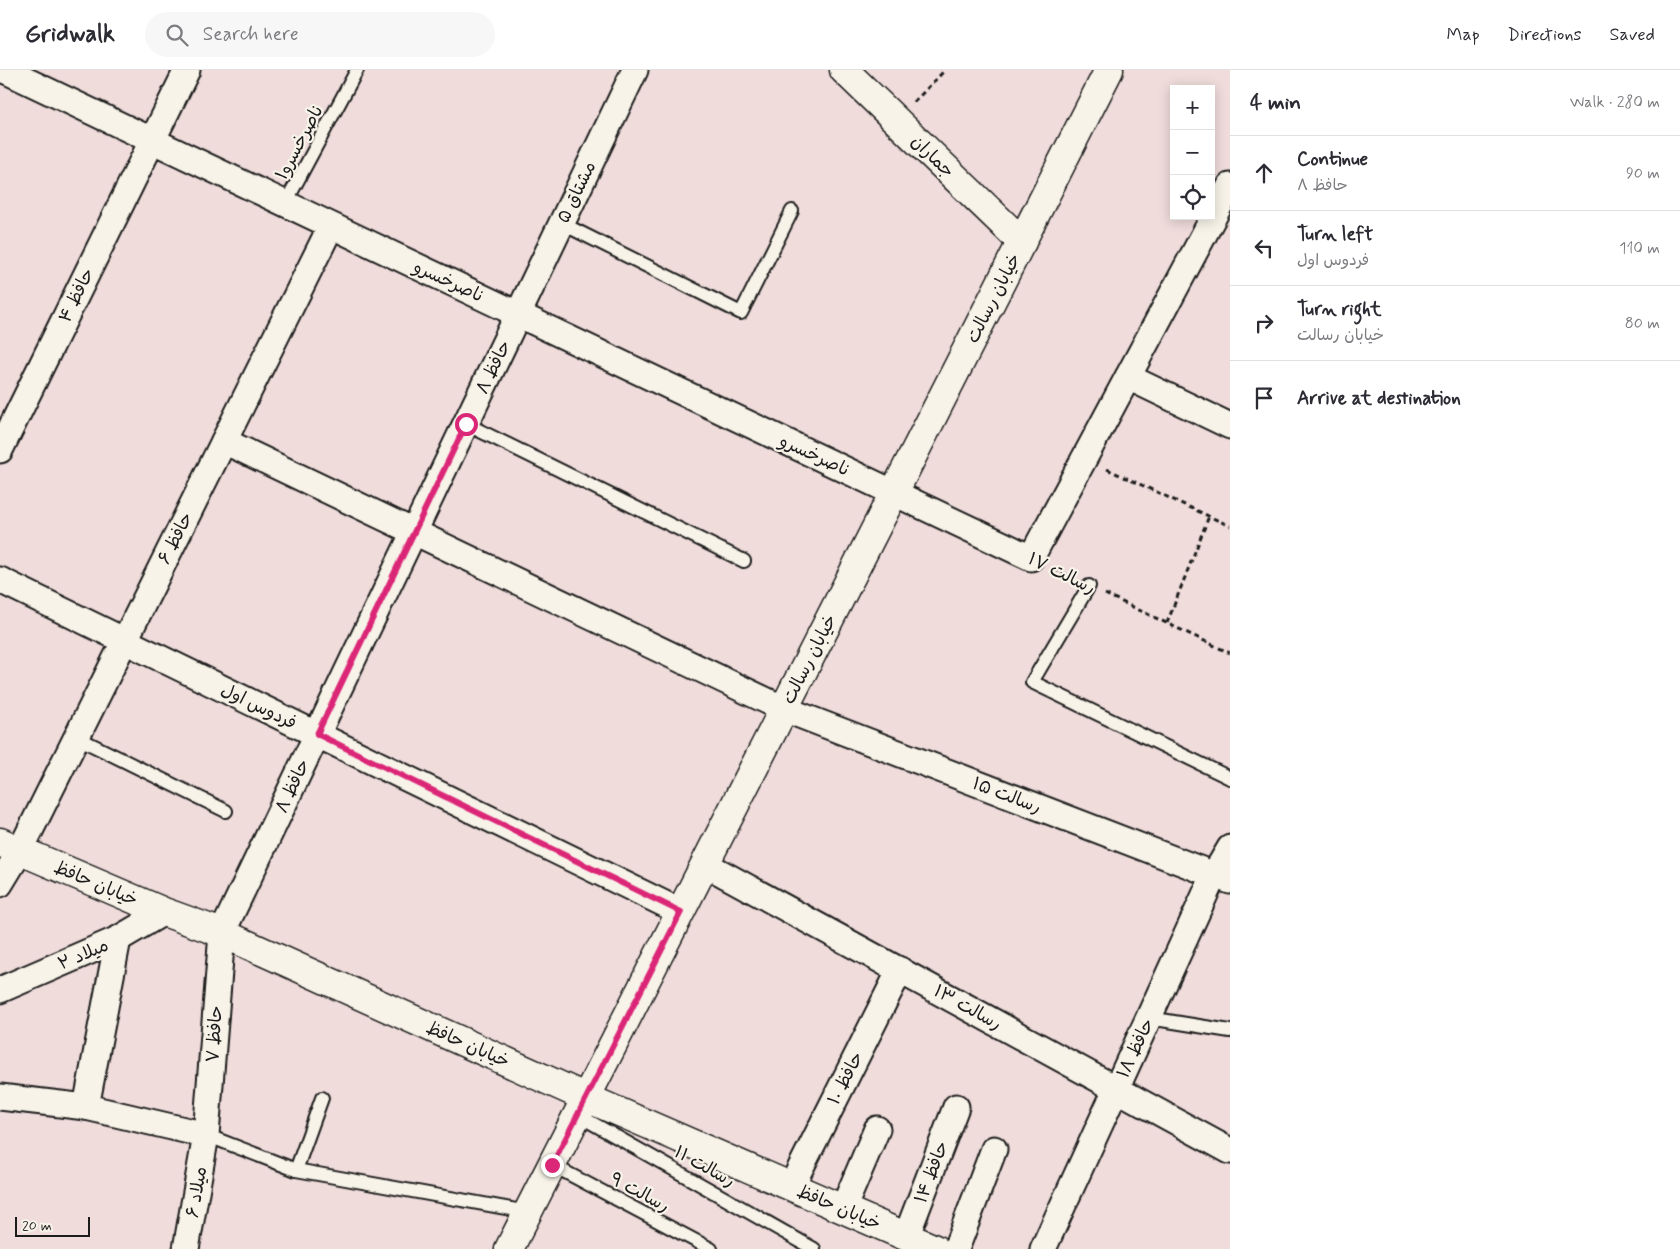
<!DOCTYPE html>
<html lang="en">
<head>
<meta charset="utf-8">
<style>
  :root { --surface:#fff; --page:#f7f7f7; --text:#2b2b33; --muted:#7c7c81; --line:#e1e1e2 }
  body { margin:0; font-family:Mynerve,"Playpen Sans Arabic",sans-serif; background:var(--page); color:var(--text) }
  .controls { position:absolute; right:15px; top:15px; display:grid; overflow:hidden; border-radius:0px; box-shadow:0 2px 12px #0003 }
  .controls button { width:45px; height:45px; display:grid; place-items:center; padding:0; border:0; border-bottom:1px solid var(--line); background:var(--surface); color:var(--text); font:25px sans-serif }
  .scale { position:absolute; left:15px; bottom:12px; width:75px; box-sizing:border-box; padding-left:5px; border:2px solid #1c1c1c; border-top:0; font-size:14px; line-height:18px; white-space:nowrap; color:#1c1c1c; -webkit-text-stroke:4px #f7f3e8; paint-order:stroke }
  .stop { position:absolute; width:15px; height:15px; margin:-11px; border:4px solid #db2777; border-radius:50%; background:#fff }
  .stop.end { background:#db2777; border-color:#fff; box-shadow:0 1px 5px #0008 }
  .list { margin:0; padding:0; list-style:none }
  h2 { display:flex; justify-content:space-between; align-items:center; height:65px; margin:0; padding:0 20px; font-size:21px }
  h2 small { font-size:16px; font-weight:400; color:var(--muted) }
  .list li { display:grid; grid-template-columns:32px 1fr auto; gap:15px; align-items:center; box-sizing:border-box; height:75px; padding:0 20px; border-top:1px solid var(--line) }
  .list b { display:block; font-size:19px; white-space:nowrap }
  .list p { margin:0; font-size:16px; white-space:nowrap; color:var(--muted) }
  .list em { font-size:16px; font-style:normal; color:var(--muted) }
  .icon { flex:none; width:28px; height:28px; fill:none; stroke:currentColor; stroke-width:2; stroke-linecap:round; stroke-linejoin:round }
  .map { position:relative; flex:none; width:1230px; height:1179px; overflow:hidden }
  header { display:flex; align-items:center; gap:30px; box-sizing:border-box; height:70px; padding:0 25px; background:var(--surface); border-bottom:1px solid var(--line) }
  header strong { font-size:24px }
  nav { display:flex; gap:28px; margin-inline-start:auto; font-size:18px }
  .search { width:350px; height:45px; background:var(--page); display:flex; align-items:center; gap:12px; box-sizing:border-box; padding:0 18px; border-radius:28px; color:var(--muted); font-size:19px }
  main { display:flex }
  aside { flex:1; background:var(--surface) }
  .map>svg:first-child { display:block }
</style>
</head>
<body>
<header>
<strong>Gridwalk</strong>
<div class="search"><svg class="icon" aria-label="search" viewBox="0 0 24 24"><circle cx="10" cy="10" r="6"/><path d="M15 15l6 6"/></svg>Search here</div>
<nav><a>Map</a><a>Directions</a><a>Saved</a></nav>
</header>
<main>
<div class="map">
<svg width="1230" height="1179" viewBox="0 0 1230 1179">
  <rect width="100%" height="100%" fill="#efdcdb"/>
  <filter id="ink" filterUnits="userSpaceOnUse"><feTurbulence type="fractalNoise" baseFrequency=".02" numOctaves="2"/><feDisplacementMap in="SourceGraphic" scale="10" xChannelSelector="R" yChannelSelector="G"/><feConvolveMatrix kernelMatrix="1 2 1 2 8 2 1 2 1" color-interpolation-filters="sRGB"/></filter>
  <g filter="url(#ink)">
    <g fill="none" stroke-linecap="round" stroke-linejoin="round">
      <g stroke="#1c1c1c" stroke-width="16">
        <g id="service">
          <path d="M285 134 357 0"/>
          <path d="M561 153 741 243 792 141"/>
          <path d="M466 354 744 491"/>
          <path d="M1089 516 1032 612 1230 708"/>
          <path d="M76 667 226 741"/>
          <path d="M1149 948 1230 961"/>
          <path d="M578 1045 814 1179"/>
          <path d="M206 1065 296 1100 528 1142"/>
          <path d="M552 1095 711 1179"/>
          <path d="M296 1100 322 1028"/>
        </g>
      </g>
      <g stroke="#1c1c1c" stroke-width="29">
        <g id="minor">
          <path d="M4 0 1031 488 1230 116"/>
          <path d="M1128 307 1230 356"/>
          <path d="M224 371 784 639 1230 811"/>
          <path d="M0 380 187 0"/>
          <path d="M0 510 681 842"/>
          <path d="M20 781 331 156"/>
          <path d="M705 794 1230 1081"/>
          <path d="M0 814 14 791"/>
          <path d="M0 920 118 869 164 842"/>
          <path d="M0 1027 86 1037 206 1065"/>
          <path d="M86 1037 118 869"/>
          <path d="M791 1117 900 900"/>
          <path d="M843 1139 877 1059"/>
          <path d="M906 1167 956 1037"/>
          <path d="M186 1179 206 1065 222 863 635 0"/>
          <path d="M956 1179 994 1079"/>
          <path d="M1043 1179 1214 805 1230 778"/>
        </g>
      </g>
      <g stroke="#1c1c1c" stroke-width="31">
        <g id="tertiary">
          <path d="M844 0 1022 172"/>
          <path d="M0 772 164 842 222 863 587 1028 935 1179"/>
          <path d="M509 1179 1109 0"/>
        </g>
      </g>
      <g stroke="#1c1c1c" stroke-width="3" stroke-dasharray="5 4" stroke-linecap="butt">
        <path d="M914 32 945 0"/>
        <path d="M1107 399 1230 456"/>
        <path d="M1054 499 1073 508"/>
        <path d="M1105 524 1230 583"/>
        <path d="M1167 553 1209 446"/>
      </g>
      <use href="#service" stroke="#f7f3e8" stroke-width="12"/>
      <use href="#minor" stroke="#f7f3e8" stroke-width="25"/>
      <use href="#tertiary" stroke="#f7f3e8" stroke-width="28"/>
    </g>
  </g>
  <g fill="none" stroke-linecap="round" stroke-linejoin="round" filter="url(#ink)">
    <path stroke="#db2777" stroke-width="6" d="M466 354 317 664 681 842 552 1095"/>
  </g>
  <g text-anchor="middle" stroke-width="4.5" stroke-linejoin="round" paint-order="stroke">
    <g font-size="18" fill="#1c1c1c" stroke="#f7f3e8">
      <text transform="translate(299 72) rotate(-62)" y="6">ناصرخسرو۱</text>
      <text transform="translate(933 86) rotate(44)" y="6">جماران</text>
      <text transform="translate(576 122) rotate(-64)" y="6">مشتاق ۵</text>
      <text transform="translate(449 211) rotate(25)" y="6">ناصرخسرو</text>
      <text transform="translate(76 225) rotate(-64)" y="6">حافظ ۴</text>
      <text transform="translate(993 228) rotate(-63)" y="6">خیابان رسالت</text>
      <text transform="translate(493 297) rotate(-64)" y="6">حافظ ۸</text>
      <text transform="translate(815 385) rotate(25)" y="6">ناصرخسرو</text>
      <text transform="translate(175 468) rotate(-63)" y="6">حافظ ۶</text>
      <text transform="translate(1062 503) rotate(26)" y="6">رسالت ۱۷</text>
      <text transform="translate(809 589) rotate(-63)" y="6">خیابان رسالت</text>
      <text transform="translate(259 636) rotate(26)" y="6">فردوس اول</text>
      <text transform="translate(292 716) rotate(-65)" y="6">حافظ ۸</text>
      <text transform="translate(1007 725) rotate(21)" y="6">رسالت ۱۵</text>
      <text transform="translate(96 813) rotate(23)" y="6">خیابان حافظ</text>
      <text transform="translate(83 884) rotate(-23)" y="6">میلاد ۲</text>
      <text transform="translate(968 937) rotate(29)" y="6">رسالت ۱۳</text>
      <text transform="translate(214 964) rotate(-86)" y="6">حافظ ۷</text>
      <text transform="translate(468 974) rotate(24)" y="6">خیابان حافظ</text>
      <text transform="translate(1135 978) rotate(-65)" y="6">حافظ ۱۸</text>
      <text transform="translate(845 1008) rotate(-63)" y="6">حافظ ۱۰</text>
      <text transform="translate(705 1096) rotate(29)" y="6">رسالت ۱۱</text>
      <text transform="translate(931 1102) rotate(-69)" y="6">حافظ ۱۴</text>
      <text transform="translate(196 1122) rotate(-80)" y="6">میلاد ۶</text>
      <text transform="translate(640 1122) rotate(28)" y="6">رسالت ۹</text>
      <text transform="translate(839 1137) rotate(23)" y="6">خیابان حافظ</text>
    </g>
  </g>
</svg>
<div class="controls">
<button>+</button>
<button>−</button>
<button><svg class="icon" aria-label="locate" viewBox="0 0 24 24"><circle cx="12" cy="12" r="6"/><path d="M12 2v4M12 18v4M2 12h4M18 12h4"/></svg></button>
</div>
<div class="scale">20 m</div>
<div class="stop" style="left:466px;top:354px"></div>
<div class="stop end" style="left:552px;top:1095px"></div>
</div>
<aside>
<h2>4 min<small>Walk · 280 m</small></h2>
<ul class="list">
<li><svg class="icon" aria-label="ahead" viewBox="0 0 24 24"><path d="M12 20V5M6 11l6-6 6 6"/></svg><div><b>Continue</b><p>حافظ ۸</p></div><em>90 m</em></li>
<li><svg class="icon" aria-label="left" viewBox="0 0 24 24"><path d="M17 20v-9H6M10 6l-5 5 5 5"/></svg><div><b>Turn left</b><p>فردوس اول</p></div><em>110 m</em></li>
<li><svg class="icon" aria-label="right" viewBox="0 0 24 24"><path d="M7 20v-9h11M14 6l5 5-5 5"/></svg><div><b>Turn right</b><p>خیابان رسالت</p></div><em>80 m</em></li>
<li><svg class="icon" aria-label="arrive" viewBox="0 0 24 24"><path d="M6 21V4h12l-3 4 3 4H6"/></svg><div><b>Arrive at destination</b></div></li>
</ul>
</aside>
</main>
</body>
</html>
